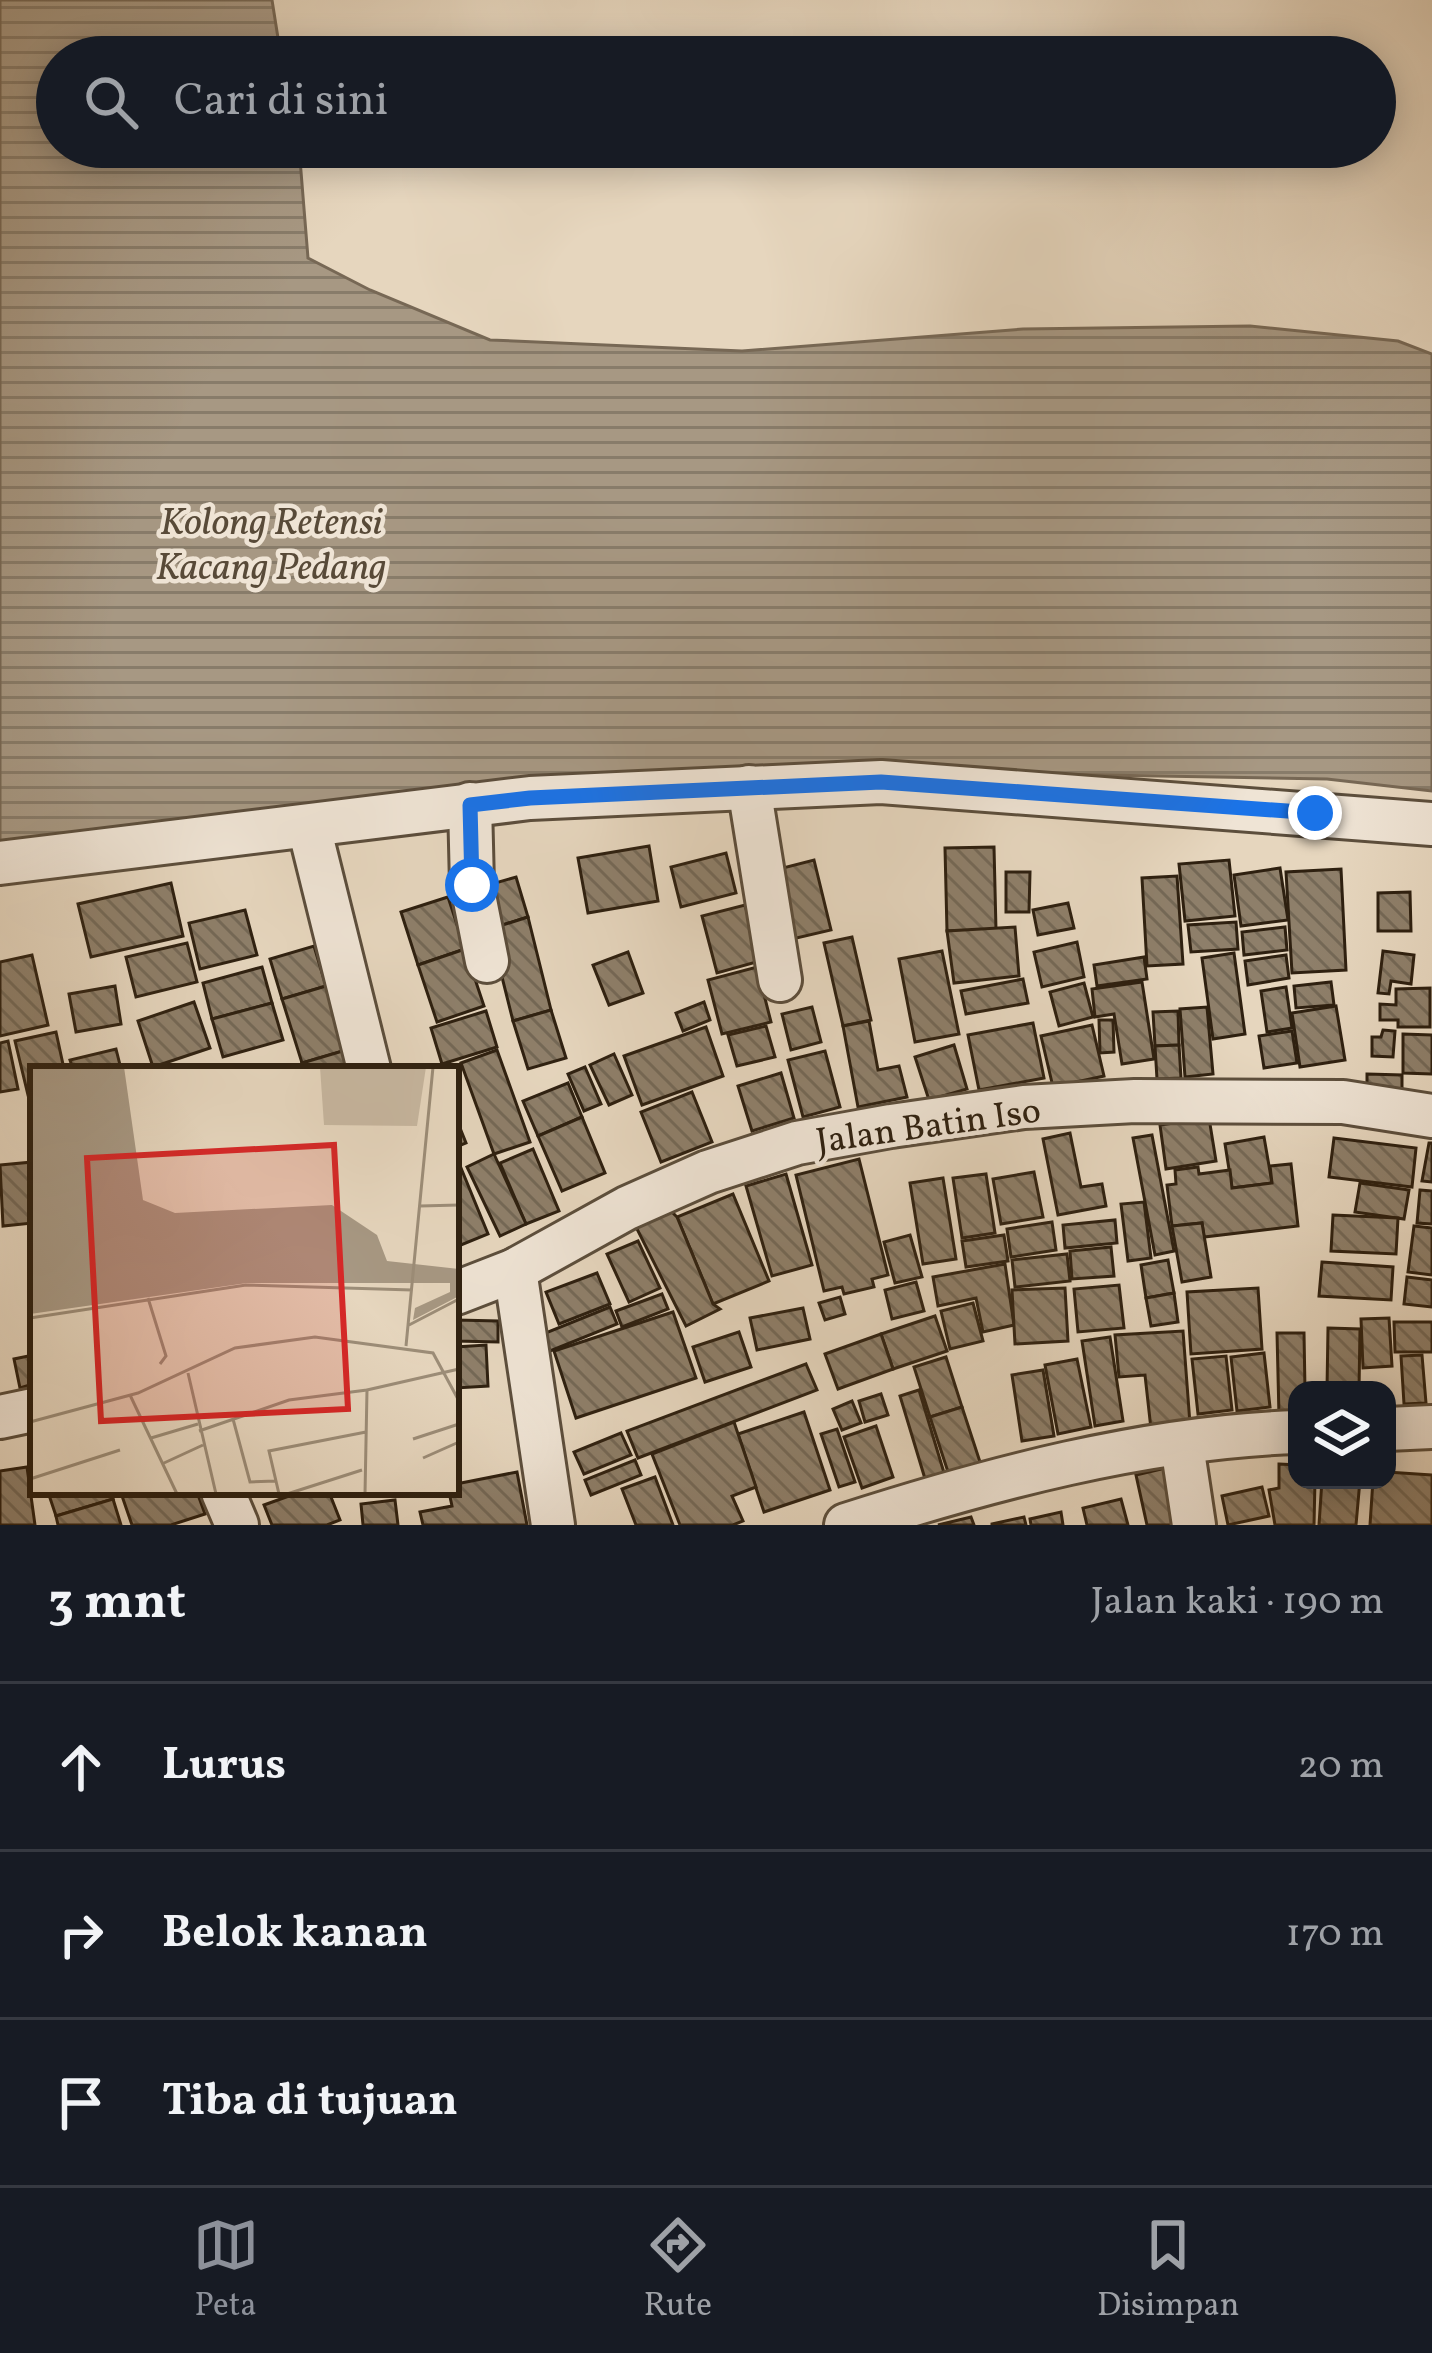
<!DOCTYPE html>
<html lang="id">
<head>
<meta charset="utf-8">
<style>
  :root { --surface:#171b24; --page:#20242c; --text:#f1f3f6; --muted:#9ea1a6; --line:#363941; --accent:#8c9099 }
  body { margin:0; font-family:Vollkorn,serif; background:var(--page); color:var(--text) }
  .controls { position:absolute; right:36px; bottom:36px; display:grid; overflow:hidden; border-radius:24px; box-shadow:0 6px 30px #0003 }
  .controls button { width:108px; height:108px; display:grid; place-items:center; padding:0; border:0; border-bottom:3px solid var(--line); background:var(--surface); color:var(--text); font:60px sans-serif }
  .stop { position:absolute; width:36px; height:36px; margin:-27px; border:9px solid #1a73e8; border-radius:50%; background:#fff }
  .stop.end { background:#1a73e8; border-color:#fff; box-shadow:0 3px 12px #0008 }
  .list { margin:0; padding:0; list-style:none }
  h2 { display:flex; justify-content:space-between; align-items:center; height:156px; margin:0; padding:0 48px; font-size:51px }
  h2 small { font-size:39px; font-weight:400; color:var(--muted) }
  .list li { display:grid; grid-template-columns:78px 1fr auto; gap:36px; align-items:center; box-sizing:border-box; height:168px; padding:0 48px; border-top:3px solid var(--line) }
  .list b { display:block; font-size:45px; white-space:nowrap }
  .list em { font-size:39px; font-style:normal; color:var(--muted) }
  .icon { flex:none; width:66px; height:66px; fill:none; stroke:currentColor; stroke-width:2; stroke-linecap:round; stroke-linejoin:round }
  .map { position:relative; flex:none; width:1432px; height:1525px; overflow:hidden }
  .search { position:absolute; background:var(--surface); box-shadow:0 6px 30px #0003; left:36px; right:36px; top:36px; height:132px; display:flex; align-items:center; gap:30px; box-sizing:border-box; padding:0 42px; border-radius:66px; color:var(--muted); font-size:45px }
  .sheet { height:660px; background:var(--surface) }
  nav { display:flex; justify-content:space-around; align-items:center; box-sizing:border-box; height:168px; border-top:3px solid var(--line); background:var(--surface); font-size:33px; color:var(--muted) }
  nav a { display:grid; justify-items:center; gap:6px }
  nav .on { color:var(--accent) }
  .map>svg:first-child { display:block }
</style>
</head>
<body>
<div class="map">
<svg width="1432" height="1525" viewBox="0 0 1432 1525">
  <defs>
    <pattern id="water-rules" width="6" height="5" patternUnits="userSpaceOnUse" patternTransform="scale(3)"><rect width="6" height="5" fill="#a79883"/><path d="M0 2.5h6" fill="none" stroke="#887c6a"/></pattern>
    <pattern id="building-back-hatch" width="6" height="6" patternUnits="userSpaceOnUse" patternTransform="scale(3)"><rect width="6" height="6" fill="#8e7f6a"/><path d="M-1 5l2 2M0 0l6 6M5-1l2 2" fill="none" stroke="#746856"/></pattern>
  </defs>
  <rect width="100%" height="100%" fill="#e6d6be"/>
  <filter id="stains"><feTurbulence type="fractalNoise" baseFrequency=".00167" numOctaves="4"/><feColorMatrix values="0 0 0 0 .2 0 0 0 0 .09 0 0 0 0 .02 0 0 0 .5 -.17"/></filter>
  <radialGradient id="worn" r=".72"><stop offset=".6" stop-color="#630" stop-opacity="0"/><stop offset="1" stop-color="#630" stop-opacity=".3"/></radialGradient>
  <path fill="url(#water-rules)" stroke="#776855" stroke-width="3" d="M0 0H272L281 57H57V147H299L308 258 370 290 490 340 742 351 1023 329 1250 326 1398 341 1432 354V791L1327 779 884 771 0 845Z"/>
  <g fill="url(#building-back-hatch)" stroke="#2e2010" stroke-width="3">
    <path d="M649 846 658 901 588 913 578 858Z"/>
    <path d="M994 847 996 930 947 931 945 848Z"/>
    <path d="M726 853 736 893 681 907 671 867Z"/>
    <path d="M814 860 831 930 788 940 771 871Z"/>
    <path d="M1229 860 1235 916 1185 921 1179 864Z"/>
    <path d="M1280 868 1288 920 1241 926 1234 875Z"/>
    <path d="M1341 869 1346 970 1292 973 1286 872Z"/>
    <path d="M1006 872H1030L1029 912H1006Z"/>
    <path d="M1177 876 1183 964 1147 966 1142 878Z"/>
    <path d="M516 877 528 917 490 929 478 888Z"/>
    <path d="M171 883 183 936 91 957 78 904Z"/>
    <path d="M1410 892 1411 931H1378V893Z"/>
    <path d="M448 897 465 949 418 965 401 912Z"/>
    <path d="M1068 903 1074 928 1038 935 1033 910Z"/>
    <path d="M745 905 760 961 717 973 702 916Z"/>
    <path d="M245 910 257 955 200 969 189 923Z"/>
    <path d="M528 917 551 1010 513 1021 490 929Z"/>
    <path d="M1236 922 1238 949 1191 952 1188 925Z"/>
    <path d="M1015 927 1019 976 954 983 947 931Z"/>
    <path d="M1285 927 1287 950 1244 955 1242 932Z"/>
    <path d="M852 937 871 1020 843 1026 824 943Z"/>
    <path d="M1077 942 1084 977 1042 987 1034 952Z"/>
    <path d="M187 943 197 982 136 997 126 957Z"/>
    <path d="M314 946 326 986 282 999 270 959Z"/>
    <path d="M465 949 484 1006 437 1022 418 965Z"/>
    <path d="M942 951 959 1034 915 1042 899 959Z"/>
    <path d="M1383 951 1414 955 1411 984 1391 981 1389 994 1378 993Z"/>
    <path d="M628 952 643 993 609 1005 593 965Z"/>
    <path d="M1234 953 1245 1034 1213 1039 1202 958Z"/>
    <path d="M32 955 48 1025 0 1036V962Z"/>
    <path d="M1286 955 1289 978 1248 985 1245 961Z"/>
    <path d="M1144 957 1147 979 1097 986 1094 965Z"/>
    <path d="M262 967 272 1003 212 1019 203 983Z"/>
    <path d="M757 967 771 1022 722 1034 708 980Z"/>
    <path d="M1023 979 1028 1003 966 1014 961 991Z"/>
    <path d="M1142 982 1154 1059 1122 1064 1114 1014 1095 1017 1092 989Z"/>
    <path d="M1331 982 1334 1005 1296 1008 1294 986Z"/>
    <path d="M1084 983 1093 1017 1059 1026 1050 992Z"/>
    <path d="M115 986 121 1024 76 1032 69 994Z"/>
    <path d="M326 986 346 1050 302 1063 282 999Z"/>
    <path d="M1286 987 1292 1028 1267 1032 1261 991Z"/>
    <path d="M1430 988V1027H1398V1020H1380V1004L1396 1005V989Z"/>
    <path d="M194 1002 210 1048 153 1067 138 1021Z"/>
    <path d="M704 1002 710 1020 683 1031 676 1013Z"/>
    <path d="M272 1003 283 1040 223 1057 212 1019Z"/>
    <path d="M1336 1006 1345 1060 1300 1067 1292 1013Z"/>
    <path d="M812 1007 821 1042 791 1050 782 1014Z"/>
    <path d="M1207 1007 1213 1074 1185 1077 1180 1009Z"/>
    <path d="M551 1010 566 1058 528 1069 513 1021Z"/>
    <path d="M486 1011 497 1047 442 1064 431 1028Z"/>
    <path d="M1178 1011 1179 1045 1155 1046 1153 1012Z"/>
    <path d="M1099 1020H1113L1114 1052 1100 1053Z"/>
    <path d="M869 1021 878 1070 899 1066 907 1097 858 1107 843 1026Z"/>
    <path d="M1033 1023 1044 1078 979 1090 968 1035Z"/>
    <path d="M1092 1025 1104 1076 1053 1087 1041 1036Z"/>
    <path d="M766 1026 775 1057 737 1066 728 1035Z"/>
    <path d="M706 1027 723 1076 642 1105 624 1056Z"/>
    <path d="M1383 1030 1395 1031 1393 1057 1372 1056V1037H1381Z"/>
    <path d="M1292 1031 1297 1063 1264 1068 1259 1036Z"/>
    <path d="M56 1032 64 1069H33V1094L28 1095 15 1041Z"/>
    <path d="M1403 1034 1432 1035V1074L1403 1073Z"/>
    <path d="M8 1041 18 1089 0 1092V1043Z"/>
    <path d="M954 1045 967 1089 929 1100 915 1057Z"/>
    <path d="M1179 1045 1181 1078 1157 1079 1155 1046Z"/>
    <path d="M116 1049 121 1069H73L70 1060Z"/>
    <path d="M346 1050 352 1069H304L302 1063Z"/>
    <path d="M497 1050 530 1142 494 1154 461 1063Z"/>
    <path d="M825 1051 840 1107 803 1117 788 1060Z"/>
    <path d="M614 1054 632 1095 609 1105 590 1065Z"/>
    <path d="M585 1067 601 1104 584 1111 568 1074Z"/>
    <path d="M781 1073 794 1118 752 1131 738 1086Z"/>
    <path d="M1367 1074 1402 1075V1091L1367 1090Z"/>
    <path d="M568 1083 582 1117 538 1136 523 1101Z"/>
    <path d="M692 1092 712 1142 661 1162 641 1112Z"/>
    <path d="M582 1117 605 1173 562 1191 538 1136Z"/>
    <path d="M456 1118 466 1143 456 1147Z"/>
    <path d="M1209 1118 1216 1161 1166 1169 1160 1125Z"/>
    <path d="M1070 1133 1081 1187 1102 1184 1106 1206 1058 1215 1043 1139Z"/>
    <path d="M1152 1135 1174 1251 1155 1255 1133 1138Z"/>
    <path d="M1264 1137 1272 1183 1232 1188 1225 1144Z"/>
    <path d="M1334 1138 1416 1148 1412 1187 1329 1177Z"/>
    <path d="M1429 1143H1432V1182L1422 1181Z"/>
    <path d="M533 1149 559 1211 526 1224 500 1163Z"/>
    <path d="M494 1154 526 1224 500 1236 467 1167Z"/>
    <path d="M859 1159 888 1275 872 1279 874 1287 844 1294 842 1287 824 1291 796 1175Z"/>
    <path d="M33 1162V1223L3 1226 0 1165Z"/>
    <path d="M1291 1164 1298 1226 1204 1237 1202 1223 1172 1226 1167 1185 1176 1184 1175 1170 1198 1167 1199 1174 1230 1170 1232 1188 1272 1183 1270 1166Z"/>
    <path d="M461 1168 488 1234 456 1247V1170Z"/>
    <path d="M1034 1172 1043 1217 1001 1224 993 1179Z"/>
    <path d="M786 1174 812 1265 772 1276 746 1186Z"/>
    <path d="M986 1174 995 1233 962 1238 953 1178Z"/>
    <path d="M943 1178 956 1259 923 1264 910 1183Z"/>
    <path d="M1360 1183 1409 1190 1404 1219 1355 1212Z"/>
    <path d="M1420 1190 1432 1191V1224L1417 1223Z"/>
    <path d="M733 1194 769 1281 713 1304 677 1217Z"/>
    <path d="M1144 1202 1151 1258 1128 1261 1121 1204Z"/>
    <path d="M670 1210 677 1217 713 1304 720 1309 686 1326 636 1227Z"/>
    <path d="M1333 1215 1398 1218 1396 1254 1331 1251Z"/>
    <path d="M1115 1220 1117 1243 1065 1248 1063 1225Z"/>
    <path d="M1052 1222 1056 1250 1011 1257 1007 1229Z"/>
    <path d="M1202 1223 1211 1277 1182 1282 1172 1226Z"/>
    <path d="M1414 1226 1432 1228V1275L1408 1272Z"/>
    <path d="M910 1235 922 1277 895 1283 884 1242Z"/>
    <path d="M1004 1235 1008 1261 966 1267 962 1241Z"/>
    <path d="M638 1241 660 1288 629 1302 607 1254Z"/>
    <path d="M1111 1247 1114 1276 1072 1279 1070 1251Z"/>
    <path d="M1067 1254 1070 1281 1015 1287 1012 1260Z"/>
    <path d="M1168 1260 1174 1293 1146 1298 1141 1265Z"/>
    <path d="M1322 1262 1393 1267 1391 1300 1319 1296Z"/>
    <path d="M1005 1264 1014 1325 983 1332 976 1298 938 1306 933 1277Z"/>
    <path d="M597 1273 610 1304 559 1324 546 1292Z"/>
    <path d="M1407 1277 1432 1280V1307L1404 1304Z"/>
    <path d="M916 1282 924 1311 892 1319 885 1290Z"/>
    <path d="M1119 1285 1124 1328 1078 1332 1074 1289Z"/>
    <path d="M1065 1288 1068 1341 1015 1344 1012 1290Z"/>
    <path d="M1258 1288 1262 1349 1191 1354 1187 1292Z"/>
    <path d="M1174 1293 1178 1322 1151 1326 1146 1298Z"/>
    <path d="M662 1294 668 1309 622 1327 616 1311Z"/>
    <path d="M840 1297 845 1314 825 1320 819 1303Z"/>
    <path d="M973 1303 983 1341 950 1349 941 1311Z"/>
    <path d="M610 1307 617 1324 550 1351 543 1334Z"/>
    <path d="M803 1308 810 1339 757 1350 750 1318Z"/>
    <path d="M673 1312 696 1378 576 1418 554 1351Z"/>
    <path d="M935 1316 947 1351 893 1369 881 1334Z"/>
    <path d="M1389 1318 1392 1366 1363 1368 1361 1319Z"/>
    <path d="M456 1320 498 1321V1342L456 1341Z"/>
    <path d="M1394 1322H1432V1352H1395Z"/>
    <path d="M1328 1328 1360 1329 1359 1390H1327Z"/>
    <path d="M1183 1331 1190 1424 1151 1429 1145 1375 1119 1377 1115 1335Z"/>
    <path d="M739 1332 751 1367 705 1382 693 1347Z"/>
    <path d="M1277 1333H1304L1305 1390H1297V1416H1279Z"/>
    <path d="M881 1334 893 1369 838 1389 825 1354Z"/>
    <path d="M1110 1337 1123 1421 1095 1426 1082 1341Z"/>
    <path d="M486 1345 488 1386 456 1388V1347Z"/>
    <path d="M1264 1353 1270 1407 1237 1411 1231 1357Z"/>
    <path d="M33 1355V1384L20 1388 14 1359Z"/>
    <path d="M1422 1355 1426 1403 1404 1404 1401 1356Z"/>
    <path d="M1226 1356 1232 1410 1198 1414 1192 1359Z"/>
    <path d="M946 1357 962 1407 930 1417 914 1367Z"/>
    <path d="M1077 1359 1091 1427 1058 1434 1045 1365Z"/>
    <path d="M806 1364 817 1390 638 1458 627 1431Z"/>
    <path d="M1043 1370 1054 1436 1022 1441 1012 1375Z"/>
    <path d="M919 1390 945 1476 926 1482 900 1396Z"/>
    <path d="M881 1394 888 1415 865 1422 859 1401Z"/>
    <path d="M852 1401 861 1423 842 1430 833 1409Z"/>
    <path d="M962 1407 981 1465 949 1475 930 1417Z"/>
    <path d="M804 1412 830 1490 764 1512 738 1434Z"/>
    <path d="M734 1422 756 1487 732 1496 743 1521 733 1525H680L652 1454Z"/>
    <path d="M876 1426 893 1477 862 1488 844 1437Z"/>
    <path d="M837 1429 855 1482 839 1487 821 1434Z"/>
    <path d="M621 1433 631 1455 584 1474 574 1452Z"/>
    <path d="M635 1460 641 1475 591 1495 585 1480Z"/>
    <path d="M1279 1464 1297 1465V1480H1315L1314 1525H1275L1269 1490 1279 1488Z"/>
    <path d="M1174 1466 1187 1525H1147L1136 1475Z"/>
    <path d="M27 1467 35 1525H0V1471Z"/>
    <path d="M517 1472 527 1525H423L420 1512 452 1506 449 1492H456V1484Z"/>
    <path d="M1387 1472 1432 1475V1525H1370L1373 1480H1387Z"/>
    <path d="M655 1477 673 1525H636L622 1489Z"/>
    <path d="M1322 1480H1360L1356 1525H1319Z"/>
    <path d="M1262 1487 1269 1516 1228 1525 1222 1496Z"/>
    <path d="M48 1492H111L113 1499 56 1516Z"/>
    <path d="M133 1492H197L205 1514 171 1525H132L122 1496Z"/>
    <path d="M300 1492H329L340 1520 327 1525H272L264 1505Z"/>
    <path d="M113 1499 121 1525H58L56 1516Z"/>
    <path d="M1121 1499 1128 1525H1087L1083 1508Z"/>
    <path d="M395 1500 398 1525H363L361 1504Z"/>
    <path d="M1061 1512 1063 1525H1031L1030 1519Z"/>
    <path d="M971 1517 974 1525H938Z"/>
    <path d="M1024 1517 1026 1525H992V1524Z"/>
  </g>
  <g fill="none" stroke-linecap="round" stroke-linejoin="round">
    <g stroke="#5c4e3c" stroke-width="48">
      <g id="minor">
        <path d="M749 787 780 980"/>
        <path d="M470 804 472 885 487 961"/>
        <path d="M309 827 369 1069"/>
        <path d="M0 863 530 798 881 782 1432 824"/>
        <path d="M515 1270 553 1525"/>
        <path d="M456 1293 515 1270 627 1208 708 1172 797 1143 891 1126 1024 1107 1135 1101 1343 1102 1432 1116"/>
        <path d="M0 1417 33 1410"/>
        <path d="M1387 1429 1432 1427"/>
        <path d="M1182 1445 1194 1525"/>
        <path d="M223 1492 237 1525"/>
        <path d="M846 1525C989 1479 1146 1437 1297 1432"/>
      </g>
    </g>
    <use href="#minor" stroke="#efe4d5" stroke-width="42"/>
  </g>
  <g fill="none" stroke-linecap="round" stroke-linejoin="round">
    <path stroke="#1a73e8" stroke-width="15" d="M472 885 470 805 530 798 881 782 1315 813"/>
  </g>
  <g text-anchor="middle" stroke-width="9" stroke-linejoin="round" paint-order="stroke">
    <g font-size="36" fill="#2e2010" stroke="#efe4d5">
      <text transform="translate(928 1124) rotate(-8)" y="13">Jalan Batin Iso</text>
    </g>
    <g font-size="39" font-style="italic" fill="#584a38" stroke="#efe4d5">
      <text x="271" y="534">Kolong Retensi<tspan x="271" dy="45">Kacang Pedang</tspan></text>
    </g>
  </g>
  <g transform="translate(30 1066)">
    <rect width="429" height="429" fill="#e6d6be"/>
    <path d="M290 1H396L387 60 294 59Z" fill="#c7b7a0"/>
    <path d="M0 1H94L113 134 145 147 302 139 347 169 357 195 429 203V230L383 254 385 242 420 226V217H217L0 248Z" fill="#a79883"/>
    <path fill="none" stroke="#9c8d78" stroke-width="3" d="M390 140 429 139M118 232 136 290 130 298M0 252 216 219 382 224M379 259 429 233M376 280 403 1M158 307 186 428M100 329 147 428M203 353 220 416 245 415M0 356 108 327 205 282 285 271 403 287 429 335M169 365 259 334 337 324M121 372 168 358M383 373 429 358M393 392 429 376M134 397 173 379M0 413 90 384M249 428 239 385 336 366M257 428 332 404M335 428 337 324 429 303"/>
    <path fill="#d62828" fill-opacity="0.15" stroke="#d62828" stroke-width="6" d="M304 79 318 343 71 355 57 92Z"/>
    <rect width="429" height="429" fill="none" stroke="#2e2010" stroke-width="6"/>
  </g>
  <rect width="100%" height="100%" filter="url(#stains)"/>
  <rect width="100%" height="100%" fill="url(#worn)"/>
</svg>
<div class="controls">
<button><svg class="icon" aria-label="layers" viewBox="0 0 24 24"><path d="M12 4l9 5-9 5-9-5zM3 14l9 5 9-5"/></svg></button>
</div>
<div class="stop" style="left:472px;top:885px"></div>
<div class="stop end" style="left:1315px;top:813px"></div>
<div class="search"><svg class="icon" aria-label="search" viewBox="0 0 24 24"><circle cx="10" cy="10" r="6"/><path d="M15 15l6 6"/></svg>Cari di sini</div>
</div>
<section class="sheet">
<h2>3 mnt<small>Jalan kaki · 190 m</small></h2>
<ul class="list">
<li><svg class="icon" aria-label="ahead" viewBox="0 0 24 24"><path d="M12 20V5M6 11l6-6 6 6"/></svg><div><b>Lurus</b></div><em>20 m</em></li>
<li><svg class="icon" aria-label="right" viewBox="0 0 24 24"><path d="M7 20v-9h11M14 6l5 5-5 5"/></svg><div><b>Belok kanan</b></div><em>170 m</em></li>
<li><svg class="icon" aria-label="arrive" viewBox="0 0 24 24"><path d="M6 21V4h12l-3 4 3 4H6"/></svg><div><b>Tiba di tujuan</b></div></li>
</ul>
</section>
<nav>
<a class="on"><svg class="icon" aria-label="map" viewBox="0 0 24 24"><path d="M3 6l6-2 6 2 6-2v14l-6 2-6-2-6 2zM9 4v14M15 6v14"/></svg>Peta</a>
<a><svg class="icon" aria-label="directions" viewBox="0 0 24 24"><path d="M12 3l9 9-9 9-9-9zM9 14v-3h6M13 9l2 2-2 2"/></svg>Rute</a>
<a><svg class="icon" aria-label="saved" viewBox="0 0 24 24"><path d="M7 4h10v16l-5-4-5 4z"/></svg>Disimpan</a>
</nav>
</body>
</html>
